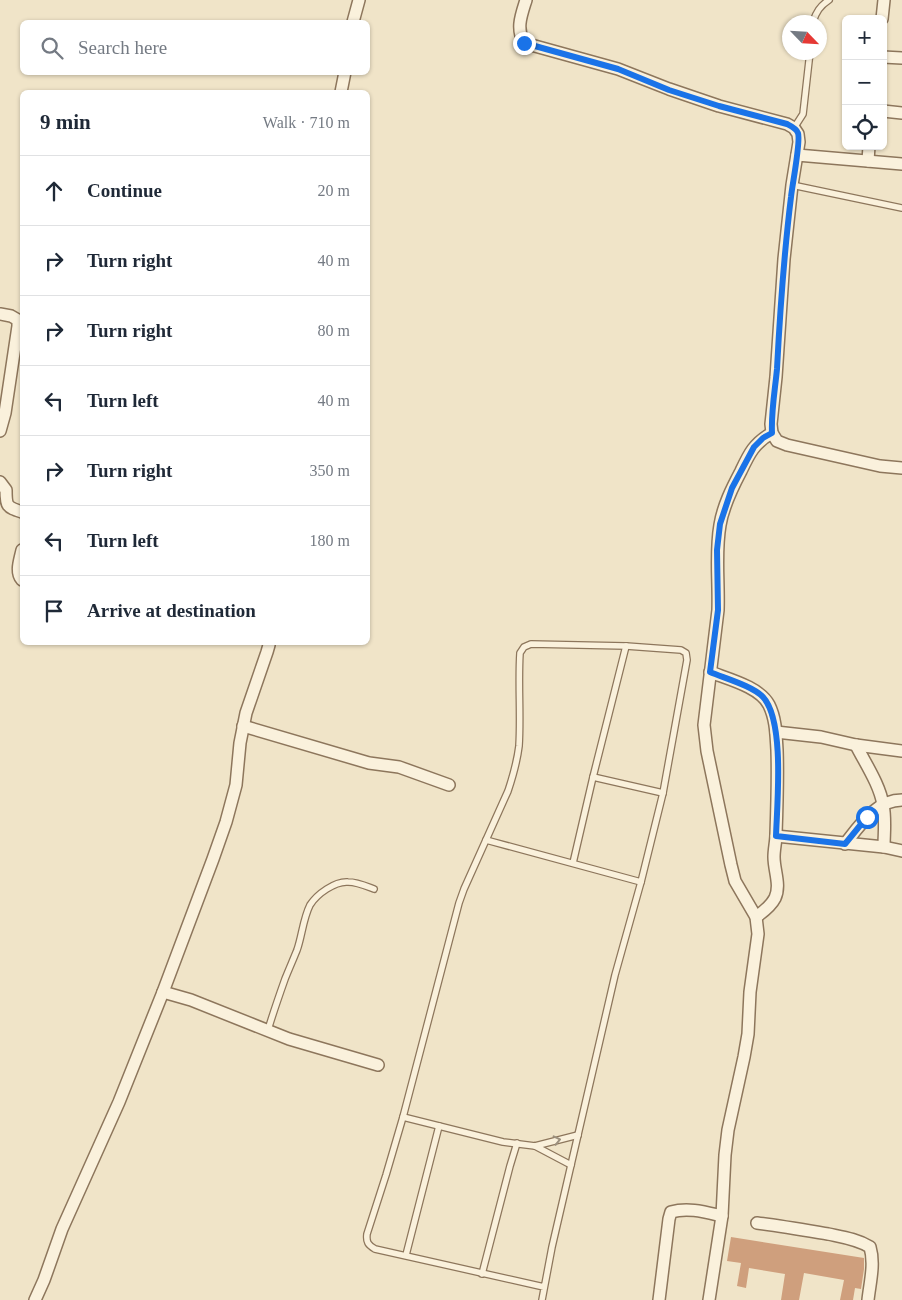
<!DOCTYPE html>
<html lang="en">
<head>
<meta charset="utf-8">
<style>
  :root { --surface:#fff; --page:#f2f2f3; --text:#1f2937; --muted:#747a83; --line:#e0e1e3 }
  body { margin:0; font-family:Georgia,serif; background:var(--page); color:var(--text) }
  .controls { position:absolute; right:15px; top:15px; display:grid; overflow:hidden; border-radius:8px; box-shadow:0 1px 4px #0004 }
  .controls button { width:45px; height:45px; display:grid; place-items:center; padding:0; border:0; border-bottom:1px solid var(--line); background:var(--surface); color:var(--text); font:25px sans-serif }
  .compass { position:absolute; left:782px; top:15px; width:45px; height:45px; border-radius:50%; background:var(--surface); box-shadow:0 1px 4px #0004; rotate:115deg }
  .stop { position:absolute; width:15px; height:15px; margin:-11px; border:4px solid #1a73e8; border-radius:50%; background:#fff }
  .stop.end { background:#1a73e8; border-color:#fff; box-shadow:0 1px 5px #0008 }
  .list { margin:0; padding:0; list-style:none }
  h2 { display:flex; justify-content:space-between; align-items:center; height:65px; margin:0; padding:0 20px; font-size:21px }
  h2 small { font-size:16px; font-weight:400; color:var(--muted) }
  .list li { display:grid; grid-template-columns:32px 1fr auto; gap:15px; align-items:center; box-sizing:border-box; height:70px; padding:0 20px; border-top:1px solid var(--line) }
  .list b { display:block; font-size:19px; white-space:nowrap }
  .list em { font-size:16px; font-style:normal; color:var(--muted) }
  .icon { flex:none; width:28px; height:28px; fill:none; stroke:currentColor; stroke-width:2; stroke-linecap:round; stroke-linejoin:round }
  .map { position:relative; flex:none; width:902px; height:1300px; overflow:hidden }
  .search { position:absolute; background:var(--surface); box-shadow:0 1px 4px #0004; left:20px; top:20px; width:350px; height:55px; display:flex; align-items:center; gap:12px; box-sizing:border-box; padding:0 18px; border-radius:8px; color:var(--muted); font-size:19px }
  .panel { position:absolute; background:var(--surface); box-shadow:0 1px 4px #0004; left:20px; top:90px; width:350px; height:555px; border-radius:8px }
  .map>svg:first-child { display:block }
</style>
</head>
<body>
<div class="map">
<svg width="902" height="1300" viewBox="0 0 902 1300">
  <rect width="100%" height="100%" fill="#f0e4c8"/>
  <path fill="#cf9f7d" d="M731 1237 864 1258V1269L861 1289 855 1288 853 1300H840L844 1280 804 1273 799 1300H781L785 1274 749 1268 746 1288 737 1286 741 1263 727 1261Z"/>
  <g fill="none" stroke-linecap="round" stroke-linejoin="round">
    <g stroke="#8d765c" stroke-width="8">
      <g id="lane">
        <path d="M813 22C816 12 820 6 829 0"/>
        <path d="M794 128 803 114 810 52"/>
        <path d="M792 185 902 208"/>
        <path d="M593 777 663 793"/>
        <path d="M486 840 641 882"/>
        <path d="M573 863 593 777 626 646"/>
        <path d="M268 1030C273 1013 279 996 285 979 289 969 293 960 297 950 302 936 303 919 310 905 317 894 335 881 348 882 357 882 366 886 374 889"/>
        <path d="M403 1117 503 1142 535 1146 578 1135"/>
        <path d="M535 1146 571 1165"/>
        <path d="M406 1255 439 1126"/>
        <path d="M482 1274 510 1166 517 1143"/>
        <path d="M542 1300 552 1247 615 975 641 882 663 793 687 660 686 653 681 650 626 646 531 644 524 647 520 653C518 684 521 715 519 746 517 762 513 776 508 791L464 889 459 903 403 1117 386 1175 367 1234C366 1242 368 1245 375 1249L544 1287"/>
      </g>
    </g>
    <g stroke="#8d765c" stroke-width="14">
      <g id="street">
        <path d="M526 0C521 16 516 28 524 43L618 69 669 89 719 106 787 124 794 128 798 134 799 142 792 185 784 259 776 377 771 424 772 433 777 441 787 445 880 466 902 468"/>
        <path d="M882 19 884 0"/>
        <path d="M353 22 359 0"/>
        <path d="M883 57 902 58"/>
        <path d="M341 92 345 72"/>
        <path d="M883 111 902 113"/>
        <path d="M797 155 902 164"/>
        <path d="M868 161 869 146"/>
        <path d="M0 314 11 316 18 320V326L5 413 0 431"/>
        <path d="M0 482 6 490C6 507 7 507 22 512"/>
        <path d="M22 550C20 560 15 572 22 580"/>
        <path d="M710 672C728 679 760 687 769 705 776 719 776 735 777 750 778 778 777 806 776 834 776 842 774 849 774 857 774 871 781 885 775 898 771 906 763 912 756 917"/>
        <path d="M243 726 369 763 399 767 449 785"/>
        <path d="M776 732 821 737 856 745 902 751"/>
        <path d="M856 745C865 763 880 785 883 805 886 819 884 833 884 847"/>
        <path d="M776 836 884 847 902 851"/>
        <path d="M845 844C860 825 876 800 902 800"/>
        <path d="M163 992 191 1000 289 1039 378 1065"/>
        <path d="M757 1223C781 1226 804 1230 828 1234 842 1237 857 1239 870 1247 875 1264 870 1282 868 1300"/>
        <path d="M35 1300 44 1280 62 1229 119 1102 163 992 213 859 226 822 236 785 240 743 246 713 267 652 269 645 268 642"/>
        <path d="M659 1300 669 1219 671 1212C688 1207 705 1212 722 1216"/>
        <path d="M709 1300 722 1216 725 1155 728 1130 744 1057 748 1034 750 992 758 934 756 917 735 881 731 865 707 751 704 725 718 610C719 581 715 553 720 525 723 506 732 488 741 471 749 454 754 443 772 433"/>
      </g>
    </g>
    <use href="#lane" stroke="#faf1dc" stroke-width="5.5"/>
    <use href="#street" stroke="#faf1dc" stroke-width="11"/>
  </g>
  <defs><path id="oneway-chevron" d="M-2-3.5L2.5 0L-2 3.5" fill="none" stroke-width="1.6" stroke-linecap="round" stroke-linejoin="round" transform="scale(1.25)"/></defs>
  <use stroke="#9c907e" href="#oneway-chevron" transform="translate(557 1140) rotate(-13)"/>
  <g fill="none" stroke-linecap="round" stroke-linejoin="round">
    <path stroke="#1a73e8" stroke-width="6" d="M524 43 618 69 669 90 719 106 787 124C791 126 796 128 798 133 801 141 792 186 791 197 784 254 780 311 777 369 775 390 771 412 772 433L763 438 754 447 732 488 720 524 717 550 718 610 710 672C724 678 753 686 763 697 785 721 777 804 776 836L845 844 867 817"/>
  </g>
</svg>
<div class="controls">
<button>+</button>
<button>−</button>
<button><svg class="icon" aria-label="locate" viewBox="0 0 24 24"><circle cx="12" cy="12" r="6"/><path d="M12 2v4M12 18v4M2 12h4M18 12h4"/></svg></button>
</div>
<svg class="compass" viewBox="-18 -18 36 36"><path d="M0-13l5 13h-10z" fill="#e53935"/><path d="M0 13l5-13h-10z" fill="#747a83"/></svg>
<div class="stop" style="left:867px;top:817px"></div>
<div class="stop end" style="left:524px;top:43px"></div>
<div class="search"><svg class="icon" aria-label="search" viewBox="0 0 24 24"><circle cx="10" cy="10" r="6"/><path d="M15 15l6 6"/></svg>Search here</div>
<section class="panel">
<h2>9 min<small>Walk · 710 m</small></h2>
<ul class="list">
<li><svg class="icon" aria-label="ahead" viewBox="0 0 24 24"><path d="M12 20V5M6 11l6-6 6 6"/></svg><div><b>Continue</b></div><em>20 m</em></li>
<li><svg class="icon" aria-label="right" viewBox="0 0 24 24"><path d="M7 20v-9h11M14 6l5 5-5 5"/></svg><div><b>Turn right</b></div><em>40 m</em></li>
<li><svg class="icon" aria-label="right" viewBox="0 0 24 24"><path d="M7 20v-9h11M14 6l5 5-5 5"/></svg><div><b>Turn right</b></div><em>80 m</em></li>
<li><svg class="icon" aria-label="left" viewBox="0 0 24 24"><path d="M17 20v-9H6M10 6l-5 5 5 5"/></svg><div><b>Turn left</b></div><em>40 m</em></li>
<li><svg class="icon" aria-label="right" viewBox="0 0 24 24"><path d="M7 20v-9h11M14 6l5 5-5 5"/></svg><div><b>Turn right</b></div><em>350 m</em></li>
<li><svg class="icon" aria-label="left" viewBox="0 0 24 24"><path d="M17 20v-9H6M10 6l-5 5 5 5"/></svg><div><b>Turn left</b></div><em>180 m</em></li>
<li><svg class="icon" aria-label="arrive" viewBox="0 0 24 24"><path d="M6 21V4h12l-3 4 3 4H6"/></svg><div><b>Arrive at destination</b></div></li>
</ul>
</section>
</div>
</body>
</html>
